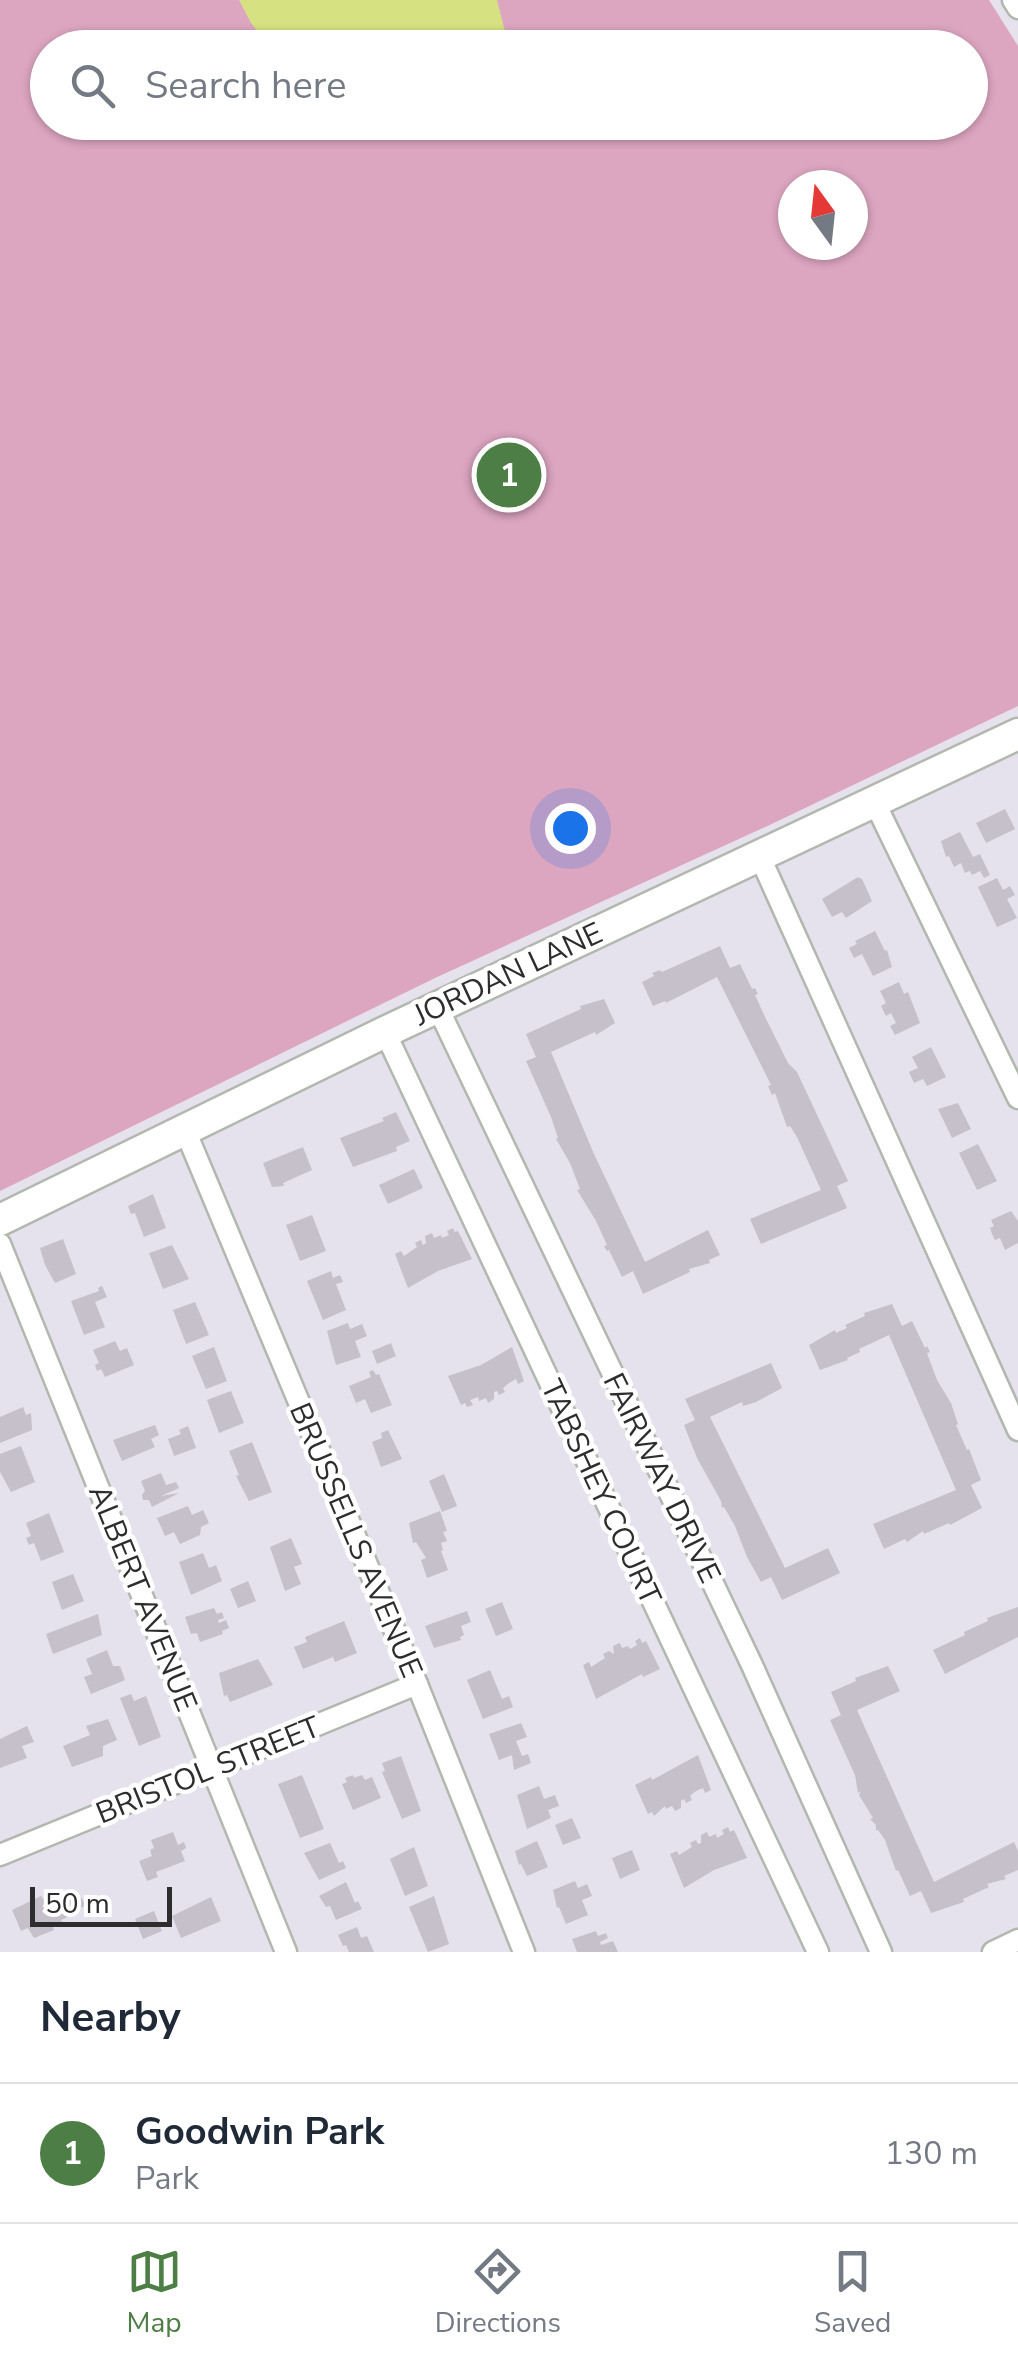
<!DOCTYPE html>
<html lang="en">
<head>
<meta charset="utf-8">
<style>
  :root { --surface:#fff; --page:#f2f2f3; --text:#1f2937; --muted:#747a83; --line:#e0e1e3; --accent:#4d7e45 }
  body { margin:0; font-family:"Nunito Sans",sans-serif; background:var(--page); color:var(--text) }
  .compass { position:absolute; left:778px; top:170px; width:90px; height:90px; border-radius:50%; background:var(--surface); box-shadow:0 2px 8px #0004; rotate:345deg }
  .scale { position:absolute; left:30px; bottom:25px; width:142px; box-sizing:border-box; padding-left:10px; border:5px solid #2d2d2d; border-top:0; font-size:28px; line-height:35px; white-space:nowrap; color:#2d2d2d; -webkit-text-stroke:8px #fff; paint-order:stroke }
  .you { position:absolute; left:570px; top:828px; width:35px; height:35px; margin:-25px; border:8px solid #fff; border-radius:50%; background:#1a73e8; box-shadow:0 0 0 15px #1a73e833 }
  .badge { display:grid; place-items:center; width:65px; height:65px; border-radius:50%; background:var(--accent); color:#fff; font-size:32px; font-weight:700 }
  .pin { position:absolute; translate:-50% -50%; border:5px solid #fff; box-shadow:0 2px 10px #0006 }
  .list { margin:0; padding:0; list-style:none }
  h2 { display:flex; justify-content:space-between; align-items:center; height:130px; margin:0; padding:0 40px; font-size:42px }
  h2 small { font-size:32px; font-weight:400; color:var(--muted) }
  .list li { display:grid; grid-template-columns:65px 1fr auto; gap:30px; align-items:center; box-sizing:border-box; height:140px; padding:0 40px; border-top:2px solid var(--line) }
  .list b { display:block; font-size:38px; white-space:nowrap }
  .list p { margin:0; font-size:32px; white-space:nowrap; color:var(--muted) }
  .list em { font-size:32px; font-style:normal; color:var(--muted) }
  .icon { flex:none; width:55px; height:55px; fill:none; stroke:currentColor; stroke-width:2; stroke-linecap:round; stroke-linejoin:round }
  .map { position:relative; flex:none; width:1018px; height:1952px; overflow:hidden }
  .search { position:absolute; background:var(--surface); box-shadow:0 2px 8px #0004; left:30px; right:30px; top:30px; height:110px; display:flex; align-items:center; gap:25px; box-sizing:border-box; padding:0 35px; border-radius:55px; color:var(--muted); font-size:38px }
  .sheet { height:270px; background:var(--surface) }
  nav { display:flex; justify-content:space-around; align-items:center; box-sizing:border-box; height:140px; border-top:2px solid var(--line); background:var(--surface); font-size:28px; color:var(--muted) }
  nav a { display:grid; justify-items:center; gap:5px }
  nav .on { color:var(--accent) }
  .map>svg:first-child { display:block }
</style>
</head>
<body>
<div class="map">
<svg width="1018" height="1952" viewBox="0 0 1018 1952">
  <rect width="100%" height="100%" fill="#e6e2ed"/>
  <path fill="#dca5c0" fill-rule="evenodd" d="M0 0H989L1018 46V706L776 822 435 978 0 1191ZM48 48H970V122H48ZM793 185H853V245H793Z"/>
  <path fill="#d6e282" d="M239 0H497L509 47H270L251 23Z"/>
  <g fill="#c5c0c9">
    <path d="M1005 809 1015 829 986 843 976 823Z"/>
    <path d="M960 832 973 857 980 854 990 875 984 878 980 871 972 875 970 871 965 873 961 863 954 867 949 856 946 857 941 841Z"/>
    <path d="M858 877 862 879 872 901 846 918 842 912 832 917 822 899Z"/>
    <path d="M997 878 1003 890 1010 886 1015 895 1007 899 1017 918 997 927 978 887Z"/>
    <path d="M875 931 885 951 887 950 892 967 873 976 862 954 854 958 849 948 857 944 855 941Z"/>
    <path d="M720 946 730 968 740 964 752 989 755 988 758 994 755 995 766 1019 788 1063 797 1072 848 1181 837 1186 847 1208 761 1244 750 1219 821 1190 797 1137 790 1126 787 1127 775 1093 772 1095 768 1086 771 1085 717 977 666 1003 665 1001 653 1006 642 982 654 976 652 973 660 970 662 972Z"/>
    <path d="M899 982 904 994 908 992 920 1023 895 1035 890 1026 896 1023 891 1013 886 1016 881 1006 886 1003 880 991Z"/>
    <path d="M604 999 615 1023 596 1035 595 1032 551 1052 594 1154 645 1262 708 1230 720 1255 709 1260 710 1263 689 1269 690 1272 643 1294 633 1271 622 1277 609 1250 607 1251 604 1246 607 1245 596 1221 577 1190 580 1189 570 1163 556 1139 558 1138 551 1117 526 1061 536 1057 526 1034 581 1009 580 1006Z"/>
    <path d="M931 1047 946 1077 927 1086 923 1079 914 1083 909 1072 918 1068 912 1057Z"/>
    <path d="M958 1103 971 1129 952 1138 938 1109Z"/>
    <path d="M396 1112 410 1141 396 1147 397 1151 353 1167 340 1138 384 1121 382 1118Z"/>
    <path d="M978 1144 997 1181 977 1190 959 1153Z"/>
    <path d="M303 1147 312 1170 283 1183 284 1186 272 1187 263 1163Z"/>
    <path d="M414 1169 423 1188 388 1204 379 1185Z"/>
    <path d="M153 1194 166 1228 144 1237 135 1213 131 1214 128 1206Z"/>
    <path d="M1011 1211 1018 1221V1243L1005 1250 1000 1238 995 1240 992 1234 990 1228 994 1226 991 1220Z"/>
    <path d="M312 1215 326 1251 300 1261 286 1225Z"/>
    <path d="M453 1228 455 1232 458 1231 472 1259 438 1271 408 1288 395 1254 401 1251 404 1256 417 1247 415 1243 421 1240 423 1245 426 1243 425 1236 432 1233 434 1238 441 1235 442 1238 449 1235 447 1231Z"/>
    <path d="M63 1239 76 1274 55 1283 45 1265 40 1248Z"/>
    <path d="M172 1245 189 1279 163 1289 149 1253Z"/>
    <path d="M331 1271 333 1278 340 1275 343 1282 336 1284 346 1310 323 1320 307 1281Z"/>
    <path d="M102 1286 107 1297 95 1302 105 1327 84 1335 71 1301 99 1291 98 1288Z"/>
    <path d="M195 1302 209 1335 186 1344 173 1310Z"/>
    <path d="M892 1304 902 1326 912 1321 925 1348 927 1346 930 1352 927 1353 937 1380 951 1403 958 1424 956 1425 967 1450 969 1449 981 1480 971 1485 982 1508 950 1525 949 1523 924 1534 923 1531 907 1542 905 1539 884 1549 873 1524 956 1490 889 1335 859 1349 860 1352 847 1358 848 1360 820 1370 809 1345 835 1330 836 1333 847 1328 845 1325 865 1316 864 1313Z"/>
    <path d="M348 1323 350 1329 362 1324 367 1336 355 1341 361 1357 336 1365 327 1331Z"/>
    <path d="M115 1341 120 1351 127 1348 134 1365 105 1377 101 1369 97 1371 95 1365 99 1363 93 1350Z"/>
    <path d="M391 1343 396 1356 377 1364 372 1351Z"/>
    <path d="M214 1347 227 1381 206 1389 192 1356Z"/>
    <path d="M512 1347 524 1381 518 1384 516 1379 509 1383 503 1388 505 1392 499 1395 497 1391 494 1392V1399L488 1403 486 1398 479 1401 478 1397 470 1400 473 1405 467 1407 465 1403 461 1405 448 1376 481 1365Z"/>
    <path d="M771 1363 782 1388 756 1402 743 1406 742 1402 710 1417 785 1568 828 1548 840 1573 782 1600 771 1577 761 1582 747 1557 735 1526 724 1507 722 1508 721 1501 697 1458 684 1425 695 1420 685 1399Z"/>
    <path d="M373 1370 376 1375 379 1374 392 1405 371 1413 365 1399 356 1403 349 1386 371 1377 369 1372Z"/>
    <path d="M231 1391 244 1423 219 1433 207 1400Z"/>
    <path d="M23 1407 26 1415 31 1413 32 1430 0 1443V1417Z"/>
    <path d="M155 1425 159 1435 151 1439 155 1447 122 1461 113 1440Z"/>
    <path d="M188 1426 196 1448 174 1456 168 1439 181 1434 179 1430Z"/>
    <path d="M388 1430 402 1459 381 1467 372 1442 382 1438 381 1433Z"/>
    <path d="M252 1442 272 1492 249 1501 236 1476 239 1475 229 1451Z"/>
    <path d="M21 1446 35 1482 11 1492 0 1472V1454Z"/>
    <path d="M161 1473 166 1485 176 1482 179 1488 161 1496 179 1493 152 1507 149 1500H143L142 1495 145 1491 141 1481Z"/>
    <path d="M444 1474 457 1506 442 1512 429 1481Z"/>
    <path d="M188 1506 192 1515 203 1510 209 1523 201 1527 200 1535 180 1544 174 1532 165 1536 157 1518Z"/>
    <path d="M440 1511 447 1531 443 1532 447 1541 441 1543 443 1550 441 1551 448 1570 427 1578 421 1560 426 1558 416 1542 413 1543 409 1523Z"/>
    <path d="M49 1513 64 1552 41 1561 34 1543 29 1545 26 1538 31 1536 26 1523Z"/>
    <path d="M291 1538 302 1564 294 1567 301 1584 285 1591 270 1547Z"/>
    <path d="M203 1553 209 1568 216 1565 222 1581 191 1595 179 1562Z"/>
    <path d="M73 1574 84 1601 62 1610 52 1582Z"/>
    <path d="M248 1581 256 1601 238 1608 230 1589Z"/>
    <path d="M502 1602 513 1629 496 1636 485 1609Z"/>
    <path d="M1018 1607V1637L945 1674 933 1650 965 1635 964 1632 988 1621 987 1618Z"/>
    <path d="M214 1608 217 1614 222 1612 224 1618 218 1620 219 1623 226 1620 229 1628 222 1631 223 1634 200 1642 197 1633 191 1634 185 1617Z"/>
    <path d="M467 1611 471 1622 461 1626 464 1635 460 1637 461 1640 434 1648 425 1626Z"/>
    <path d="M98 1614 102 1635 53 1654 46 1634Z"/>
    <path d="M344 1621 357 1653 335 1662 333 1657 303 1669 294 1647 307 1642 305 1637Z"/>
    <path d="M640 1638 642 1643 646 1641 660 1669 643 1677 642 1674 596 1699 583 1665 589 1662 591 1667 605 1658 603 1654 609 1651 614 1654 613 1646 620 1643 622 1648 628 1646 630 1649 637 1645 635 1641Z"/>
    <path d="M107 1650 113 1666H120L125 1680 91 1694 84 1677 92 1674 86 1659Z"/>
    <path d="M258 1659 273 1685 230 1702 227 1695 224 1696 219 1673Z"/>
    <path d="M888 1666 900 1691 857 1710 934 1882 1014 1842 1018 1851V1870L1004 1876 1006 1879 987 1884 989 1887 963 1899 964 1902 931 1913 921 1891 910 1896 898 1870 896 1871 885 1840 878 1830 876 1831V1825L870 1819 873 1818 859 1795 861 1791 858 1793 855 1775 830 1720 841 1715 831 1692 856 1681 855 1678Z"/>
    <path d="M490 1670 502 1699 509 1696 513 1707 483 1719 467 1680Z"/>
    <path d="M131 1694 134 1701 146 1696 161 1737 139 1746 120 1698Z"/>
    <path d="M108 1719 117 1740 103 1746V1756L72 1767 63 1746 90 1735 86 1726Z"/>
    <path d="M521 1723 527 1737 516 1741 522 1756 528 1754 531 1763 514 1770 512 1755 499 1760 489 1734Z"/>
    <path d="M27 1726 34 1742 22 1746 27 1758 0 1768V1739Z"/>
    <path d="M698 1755 711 1790 705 1793 703 1788 696 1791 690 1796 692 1800 686 1803 684 1799 681 1801V1808L675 1811 672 1806 666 1809 665 1806 654 1816 652 1812 648 1814 635 1785 651 1777 652 1780Z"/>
    <path d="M401 1756 421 1811 402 1819 382 1772 385 1771 382 1763Z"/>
    <path d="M302 1775 324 1829 300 1838 278 1784Z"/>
    <path d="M353 1775 354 1778 362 1775 365 1780 372 1777 381 1798 353 1810 342 1784 347 1782 345 1778Z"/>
    <path d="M539 1786 544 1799 555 1795 559 1806 548 1810 551 1818 527 1829 517 1795Z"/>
    <path d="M572 1818 581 1838 563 1845 555 1825Z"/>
    <path d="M728 1827 730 1832 734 1830 747 1858 714 1870 684 1888 670 1854 677 1851 679 1855 692 1847 690 1843 696 1840 698 1844 701 1843V1835L707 1832 709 1837 716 1834 717 1838 724 1834 722 1830Z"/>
    <path d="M173 1832 178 1845 184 1842 186 1848 181 1851 185 1861 156 1872 158 1877 147 1881 139 1861 152 1856 150 1850 154 1848 151 1840Z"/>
    <path d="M537 1841 548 1867 527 1876 521 1864 519 1865 515 1851Z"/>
    <path d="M330 1843 339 1863 343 1861 346 1868 319 1880 304 1853Z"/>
    <path d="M414 1847 428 1886 405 1896 390 1859Z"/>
    <path d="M632 1850 640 1870 620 1879 612 1858Z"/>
    <path d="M575 1881 578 1888 587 1884 592 1896 582 1900 588 1915 566 1924 559 1907 557 1908 553 1890Z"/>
    <path d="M346 1882 355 1903 358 1901 362 1909 336 1920 330 1906 326 1907 319 1896Z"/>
    <path d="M71 1893 75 1901 82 1898 85 1906 78 1909 79 1912 61 1920 63 1923 53 1927 54 1930 34 1938 28 1928 21 1931 12 1910 41 1896 47 1904Z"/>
    <path d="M434 1896 449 1944 428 1952 409 1907Z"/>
    <path d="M211 1897 221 1921 181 1938 172 1916Z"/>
    <path d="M154 1911 162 1931 143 1939 135 1919Z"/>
    <path d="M357 1927 361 1938 367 1936 374 1952H349L346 1945 343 1946 338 1935Z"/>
    <path d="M596 1931 598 1936 606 1933 608 1938 600 1942 601 1945 613 1941 618 1952H577L572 1939Z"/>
  </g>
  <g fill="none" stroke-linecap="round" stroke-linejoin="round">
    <g stroke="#b1b8ae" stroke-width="25">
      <g id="minor">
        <path d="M1013 0 1018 8"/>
        <path d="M875 803 1018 1098"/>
        <path d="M760 857 1018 1430"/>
        <path d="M437 1006 751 1663 881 1952"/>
        <path d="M385 1032 818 1952"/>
        <path d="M185 1130 417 1684 524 1952"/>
        <path d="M0 1244 286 1952"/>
        <path d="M0 1855 417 1684"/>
        <path d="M993 1952 1018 1940"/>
      </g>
    </g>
    <g stroke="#b1b8ae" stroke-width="35">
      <path id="secondary" d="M0 1220 385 1032 1018 734"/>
    </g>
    <use href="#minor" stroke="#fff" stroke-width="20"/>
    <use href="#secondary" stroke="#fff" stroke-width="30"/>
  </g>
  <g text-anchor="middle" stroke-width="9" stroke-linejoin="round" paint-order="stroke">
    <g font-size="30" fill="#2d2d2d" stroke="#fff">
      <text transform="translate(508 974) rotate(-25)" y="10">JORDAN LANE</text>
      <text transform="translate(662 1478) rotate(64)" y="10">FAIRWAY DRIVE</text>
      <text transform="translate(601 1492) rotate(65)" y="10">TABSHEY COURT</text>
      <text transform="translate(356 1540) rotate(67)" y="10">BRUSSELLS AVENUE</text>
      <text transform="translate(143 1598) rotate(68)" y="10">ALBERT AVENUE</text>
      <text transform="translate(208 1770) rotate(-22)" y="10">BRISTOL STREET</text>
    </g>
  </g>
</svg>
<svg class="compass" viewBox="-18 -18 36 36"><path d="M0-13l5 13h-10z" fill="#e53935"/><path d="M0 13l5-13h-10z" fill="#747a83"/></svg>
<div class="scale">50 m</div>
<div class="you"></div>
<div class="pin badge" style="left:509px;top:475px">1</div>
<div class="search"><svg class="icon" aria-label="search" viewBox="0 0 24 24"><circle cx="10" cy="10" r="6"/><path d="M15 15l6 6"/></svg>Search here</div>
</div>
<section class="sheet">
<h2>Nearby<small></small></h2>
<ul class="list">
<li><span class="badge">1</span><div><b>Goodwin Park</b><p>Park</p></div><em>130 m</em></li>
</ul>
</section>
<nav>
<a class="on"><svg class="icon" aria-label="map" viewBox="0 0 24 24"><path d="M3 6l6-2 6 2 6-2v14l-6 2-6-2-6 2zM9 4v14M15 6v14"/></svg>Map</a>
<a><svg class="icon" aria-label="directions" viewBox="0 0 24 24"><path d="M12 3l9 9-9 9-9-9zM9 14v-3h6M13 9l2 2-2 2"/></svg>Directions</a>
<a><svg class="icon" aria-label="saved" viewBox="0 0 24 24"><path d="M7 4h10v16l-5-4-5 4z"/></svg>Saved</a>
</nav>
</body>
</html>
